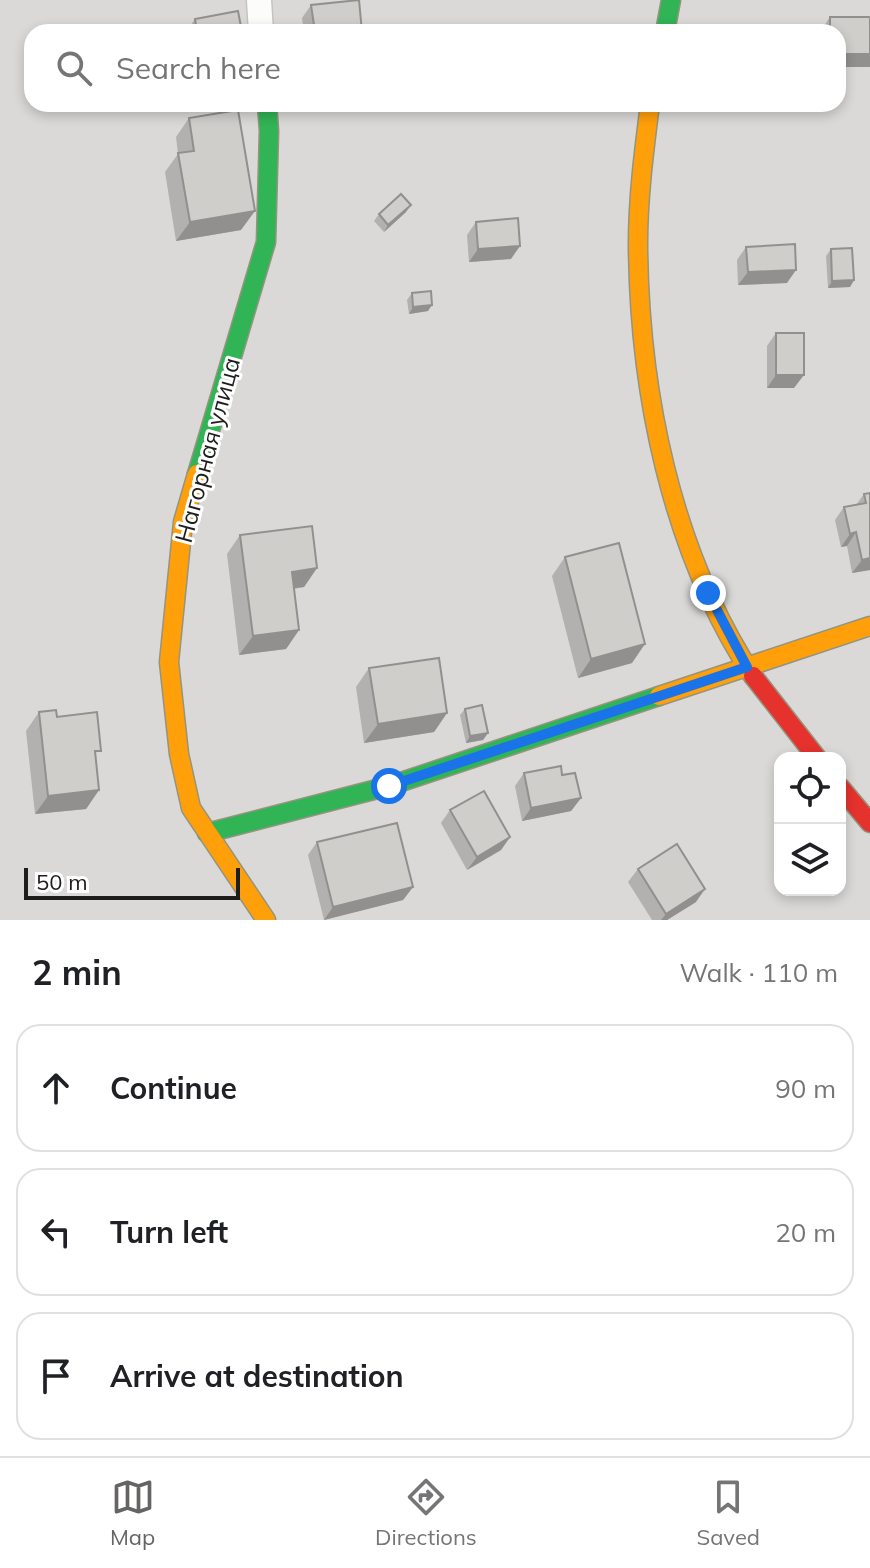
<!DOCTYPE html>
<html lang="en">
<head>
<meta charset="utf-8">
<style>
  :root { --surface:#fff; --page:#f2f2f2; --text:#202124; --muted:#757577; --line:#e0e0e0; --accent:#656463 }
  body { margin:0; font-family:Mulish,sans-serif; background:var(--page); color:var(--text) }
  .controls { position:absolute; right:24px; bottom:24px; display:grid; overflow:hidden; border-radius:16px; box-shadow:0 4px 12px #0003 }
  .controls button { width:72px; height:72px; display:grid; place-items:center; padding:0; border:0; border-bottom:2px solid var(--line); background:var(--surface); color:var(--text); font:40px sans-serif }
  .scale { position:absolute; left:24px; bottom:20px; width:216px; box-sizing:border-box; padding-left:8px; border:4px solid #1d1d1d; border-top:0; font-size:22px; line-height:28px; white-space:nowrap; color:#1d1d1d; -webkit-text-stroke:6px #fff; paint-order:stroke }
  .stop { position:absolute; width:24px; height:24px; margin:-18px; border:6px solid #1a73e8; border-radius:50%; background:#fff }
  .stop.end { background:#1a73e8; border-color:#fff; box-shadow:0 2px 8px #0008 }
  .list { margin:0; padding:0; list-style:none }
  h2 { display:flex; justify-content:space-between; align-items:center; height:104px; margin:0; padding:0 32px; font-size:34px }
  h2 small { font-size:26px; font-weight:400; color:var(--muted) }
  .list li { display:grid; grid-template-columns:52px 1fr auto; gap:24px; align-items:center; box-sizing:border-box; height:128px; margin:0 16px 16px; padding:0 16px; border:2px solid var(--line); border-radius:24px }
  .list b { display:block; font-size:30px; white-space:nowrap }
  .list em { font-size:26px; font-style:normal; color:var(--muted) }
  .icon { flex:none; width:44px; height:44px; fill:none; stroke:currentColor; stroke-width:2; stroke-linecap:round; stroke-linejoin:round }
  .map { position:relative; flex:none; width:870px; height:920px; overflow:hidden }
  .search { position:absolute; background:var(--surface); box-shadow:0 4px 12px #0003; left:24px; right:24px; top:24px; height:88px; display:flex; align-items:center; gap:20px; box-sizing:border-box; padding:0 28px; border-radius:24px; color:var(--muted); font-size:30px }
  .sheet { height:536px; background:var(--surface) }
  nav { display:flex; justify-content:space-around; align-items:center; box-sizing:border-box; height:112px; border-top:2px solid var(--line); background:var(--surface); font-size:22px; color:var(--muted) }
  nav a { display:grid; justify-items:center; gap:4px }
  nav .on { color:var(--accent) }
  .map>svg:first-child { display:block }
</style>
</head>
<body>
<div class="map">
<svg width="870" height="920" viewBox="0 0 870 920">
  <rect width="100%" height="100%" fill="#ebe9e6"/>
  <path fill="#dad9d7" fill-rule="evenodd" d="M0 0H870V920H0ZM32 32H838V104H32ZM780 758H840V890H780Z"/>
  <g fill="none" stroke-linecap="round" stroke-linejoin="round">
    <g stroke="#c4c3c2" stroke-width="27">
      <path id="street" d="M259 0 261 32"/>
    </g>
    <g stroke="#94947f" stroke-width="21">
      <g id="fast">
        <path d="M665 32 671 0"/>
        <path d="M197 474 266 242 269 131 267 104"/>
        <path d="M207 833 389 786 659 696"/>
      </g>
    </g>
    <g stroke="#94947f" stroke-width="21">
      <g id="slow">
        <path d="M650 104C644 151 638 197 638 244 639 391 671 551 753 676"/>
        <path d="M197 474 183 522 169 662 179 754 191 808 266 920"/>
        <path d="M659 696 870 626"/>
      </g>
    </g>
    <g stroke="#94947f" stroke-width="21">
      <g id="jam">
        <path d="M753 676 817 758"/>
        <path d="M840 787 870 823"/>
      </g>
    </g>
    <use href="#street" stroke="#fcfcfb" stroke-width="24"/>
    <use href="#fast" stroke="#30b455" stroke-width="18"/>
    <use href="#slow" stroke="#ff9f0a" stroke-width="18"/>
    <use href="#jam" stroke="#e5322d" stroke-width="18"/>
  </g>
  <g fill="#b3b1af">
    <path d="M311 5 362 32H304L302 18Z"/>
    <path d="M830 17 870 67 838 32H821V30Z"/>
    <path d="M195 19 242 32H186Z"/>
    <path d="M189 118 241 230 176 241 165 172 178 154 176 137Z"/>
    <path d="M406 212 384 232 374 221 379 214Z"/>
    <path d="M476 222 511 259 469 262 467 235Z"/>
    <path d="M746 247 787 283 738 285 737 260Z"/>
    <path d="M831 249 854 280 850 287 828 288 826 256Z"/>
    <path d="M412 293 428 311 409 314 407 300Z"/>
    <path d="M776 333 794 388H767V346Z"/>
    <path d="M870 493V570L852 573 847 546 841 547 835 520 844 507 856 505 864 494Z"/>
    <path d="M240 535 317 568 304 587 294 589 299 630 286 649 239 655 227 554Z"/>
    <path d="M565 557 632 663 578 678 552 576Z"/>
    <path d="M369 668 447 713 434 732 364 743 356 687Z"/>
    <path d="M465 709 488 733 483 740 466 743 460 715Z"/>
    <path d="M39 712 57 717 95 758 99 790 86 809 35 814 26 731Z"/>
    <path d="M524 773 562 775 581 798 571 811 522 821 515 786Z"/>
    <path d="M450 810 510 837 501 850 467 870 441 823Z"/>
    <path d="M317 842 413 887 403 900 324 920 308 855Z"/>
    <path d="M638 869 696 902 667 920H652L628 882Z"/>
  </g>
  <g fill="#92908e">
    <rect x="838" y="54" width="32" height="13"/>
    <path d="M203 104H234L199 110Z"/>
    <path d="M411 205 406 212 384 232 388 225Z"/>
    <path d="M255 211 241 230 176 241 190 222Z"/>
    <path d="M520 246 511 259 469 262 478 249Z"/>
    <path d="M796 270 787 283 738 285 748 272Z"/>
    <path d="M854 280 850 287 828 288 832 281Z"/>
    <path d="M432 305 428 311 409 314 413 307Z"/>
    <path d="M776 375H804L794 388H767Z"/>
    <path d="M856 532 847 546 841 547 850 534Z"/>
    <path d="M870 558V570L852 573 862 560Z"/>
    <path d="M317 568 304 587 278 590 292 572Z"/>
    <path d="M299 630 286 649 239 655 253 636Z"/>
    <path d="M645 644 632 663 578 678 591 659Z"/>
    <path d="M447 713 434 732 364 743 378 724Z"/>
    <path d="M488 733 483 740 466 743 470 736Z"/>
    <path d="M99 790 86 809 35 814 48 796Z"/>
    <path d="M581 798 571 811 522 821 531 808Z"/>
    <path d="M510 837 501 850 467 870 477 857Z"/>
    <path d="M413 887 403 900 324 920 333 907Z"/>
    <path d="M705 889 696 902 667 920H661L666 914Z"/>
  </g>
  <g fill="#d0cecb" stroke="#92908e" stroke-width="2">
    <path d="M359 0 362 32H315L311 5Z"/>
    <path d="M238 11 242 32H197L195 19Z"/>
    <path d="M830 17H870V54H838V32H830Z"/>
    <path d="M238 110 255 211 190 222 178 153 194 151 189 118Z"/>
    <path d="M401 194 411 205 388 225 379 214Z"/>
    <path d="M518 218 520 246 478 249 476 222Z"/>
    <path d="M795 244 796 270 748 272 746 247Z"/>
    <path d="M852 248 854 280 832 281 831 249Z"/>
    <path d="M431 291 432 305 413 307 412 293Z"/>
    <rect x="776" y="333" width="28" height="42"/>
    <path d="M870 493V558L862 560 856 532 850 534 844 507 866 503 864 494Z"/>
    <path d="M312 526 317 568 292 572 299 630 253 636 240 535Z"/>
    <path d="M619 543 645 644 591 659 565 557Z"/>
    <path d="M439 658 447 713 378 724 369 668Z"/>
    <path d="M482 705 488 733 470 736 465 709Z"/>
    <path d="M56 710 57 717 97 712 101 751H95L99 790 48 796 39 712Z"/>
    <path d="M561 766 562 775 575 773 581 798 531 808 524 773Z"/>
    <path d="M484 791 510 837 477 857 450 810Z"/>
    <path d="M397 823 413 887 333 907 317 842Z"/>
    <path d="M677 844 705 889 666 914 638 869Z"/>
  </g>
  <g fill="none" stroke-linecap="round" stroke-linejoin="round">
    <path stroke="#1a73e8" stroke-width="10" d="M389 786 747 667 708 593"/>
  </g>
  <g text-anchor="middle" stroke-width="6" stroke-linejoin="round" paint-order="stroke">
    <g font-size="24" fill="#1d1d1d" stroke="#fff">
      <text transform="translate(208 450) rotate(-75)" y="8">Нагорная улица</text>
    </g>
  </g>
</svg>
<div class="controls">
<button><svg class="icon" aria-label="locate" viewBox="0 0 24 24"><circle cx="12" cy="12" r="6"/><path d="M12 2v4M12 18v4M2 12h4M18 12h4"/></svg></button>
<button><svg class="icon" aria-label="layers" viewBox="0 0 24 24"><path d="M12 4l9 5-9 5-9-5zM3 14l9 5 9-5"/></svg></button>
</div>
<div class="scale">50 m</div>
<div class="stop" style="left:389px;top:786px"></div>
<div class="stop end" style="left:708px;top:593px"></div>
<div class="search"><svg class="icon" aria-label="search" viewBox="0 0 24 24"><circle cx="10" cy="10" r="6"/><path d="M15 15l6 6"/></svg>Search here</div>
</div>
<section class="sheet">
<h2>2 min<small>Walk · 110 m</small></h2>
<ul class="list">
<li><svg class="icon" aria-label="ahead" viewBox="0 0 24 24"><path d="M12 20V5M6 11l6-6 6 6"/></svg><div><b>Continue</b></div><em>90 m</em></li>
<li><svg class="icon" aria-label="left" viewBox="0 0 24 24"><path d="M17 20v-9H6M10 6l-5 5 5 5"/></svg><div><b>Turn left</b></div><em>20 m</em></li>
<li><svg class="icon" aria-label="arrive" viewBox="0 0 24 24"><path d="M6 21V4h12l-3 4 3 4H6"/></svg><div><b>Arrive at destination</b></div></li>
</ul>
</section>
<nav>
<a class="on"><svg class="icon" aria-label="map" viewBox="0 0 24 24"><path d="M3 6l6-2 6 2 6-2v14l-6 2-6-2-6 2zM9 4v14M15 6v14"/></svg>Map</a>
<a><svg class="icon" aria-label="directions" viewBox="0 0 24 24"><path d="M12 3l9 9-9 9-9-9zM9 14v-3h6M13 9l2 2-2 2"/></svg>Directions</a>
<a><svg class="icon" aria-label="saved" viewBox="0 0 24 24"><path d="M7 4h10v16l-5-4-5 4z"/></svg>Saved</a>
</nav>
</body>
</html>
